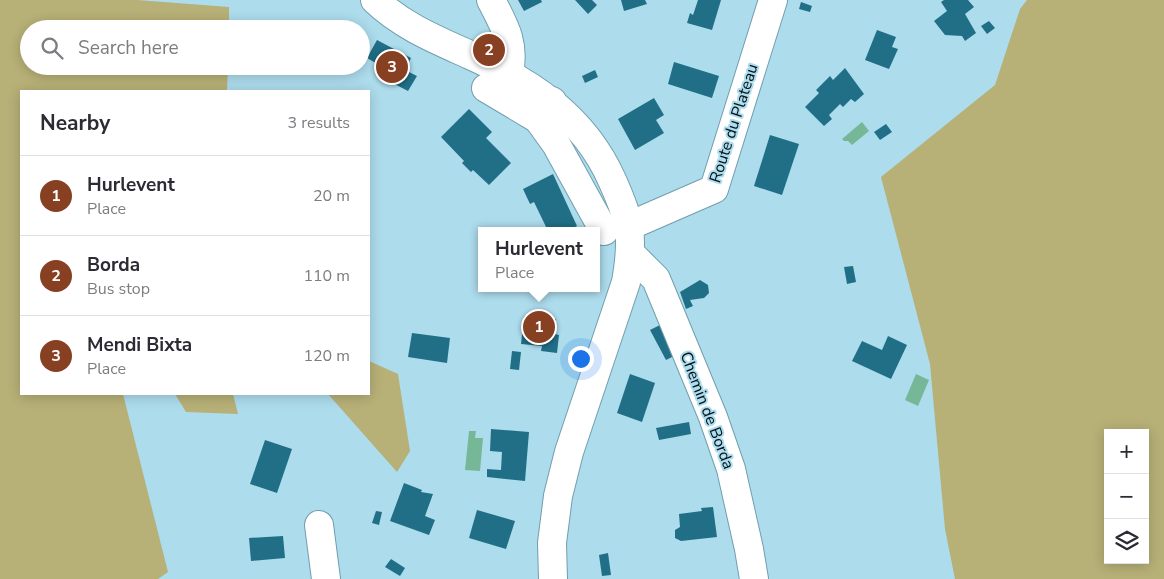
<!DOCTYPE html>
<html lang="en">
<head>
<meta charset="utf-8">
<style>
  :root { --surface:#fff; --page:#f2f2f3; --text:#2b2b33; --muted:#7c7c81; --line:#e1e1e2; --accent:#884022 }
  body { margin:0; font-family:"Nunito Sans",sans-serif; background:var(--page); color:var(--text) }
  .controls { position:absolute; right:15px; bottom:15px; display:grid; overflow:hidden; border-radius:0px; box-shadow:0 2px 12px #0003 }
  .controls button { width:45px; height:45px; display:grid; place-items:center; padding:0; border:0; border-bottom:1px solid var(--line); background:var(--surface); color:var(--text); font:25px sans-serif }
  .you { position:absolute; left:580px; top:358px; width:18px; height:18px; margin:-12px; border:4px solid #fff; border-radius:50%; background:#1a73e8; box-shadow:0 0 0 8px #1a73e833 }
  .badge { display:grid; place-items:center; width:32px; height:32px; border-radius:50%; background:var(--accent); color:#fff; font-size:16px; font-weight:700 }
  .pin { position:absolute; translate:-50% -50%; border:2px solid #fff; box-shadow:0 1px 5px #0006 }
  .popup { position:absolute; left:478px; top:227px; width:122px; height:65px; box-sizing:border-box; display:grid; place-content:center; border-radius:0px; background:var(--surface); filter:drop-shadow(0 1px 4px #0005); font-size:16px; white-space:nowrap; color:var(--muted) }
  .popup b { font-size:19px; color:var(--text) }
  .popup::after { content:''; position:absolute; left:50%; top:100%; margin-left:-10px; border:10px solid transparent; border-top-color:var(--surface) }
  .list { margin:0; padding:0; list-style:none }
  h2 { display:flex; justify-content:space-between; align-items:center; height:65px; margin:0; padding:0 20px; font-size:21px }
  h2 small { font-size:16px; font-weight:400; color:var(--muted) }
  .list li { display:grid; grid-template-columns:32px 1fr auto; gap:15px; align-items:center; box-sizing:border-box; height:80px; padding:0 20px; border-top:1px solid var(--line) }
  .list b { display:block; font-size:19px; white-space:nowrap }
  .list p { margin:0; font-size:16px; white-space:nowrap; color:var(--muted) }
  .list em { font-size:16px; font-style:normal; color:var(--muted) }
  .icon { flex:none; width:28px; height:28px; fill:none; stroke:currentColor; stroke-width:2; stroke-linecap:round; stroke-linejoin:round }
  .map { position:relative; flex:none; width:1164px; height:579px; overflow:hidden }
  .search { position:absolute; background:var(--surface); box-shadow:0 2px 12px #0003; left:20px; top:20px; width:350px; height:55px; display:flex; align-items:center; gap:12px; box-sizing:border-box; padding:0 18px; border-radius:28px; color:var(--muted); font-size:19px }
  .panel { position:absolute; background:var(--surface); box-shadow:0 2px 12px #0003; left:20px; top:90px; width:350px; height:305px; border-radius:0px }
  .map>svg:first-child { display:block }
</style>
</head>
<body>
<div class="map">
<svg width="1164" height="579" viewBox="0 0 1164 579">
  <rect width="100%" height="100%" fill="#addced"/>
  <g fill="#b7b077" fill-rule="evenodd">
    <path d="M0 0H137L229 7V29H29V66H228L227 91H21V394H123L168 572 158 579H0Z"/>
    <path d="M1027 0H1164V579H955L945 529 930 364 881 177 995 85 1020 9ZM1108 433H1145V560H1108Z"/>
    <path d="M369 361 398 374 410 451 397 472 328 394H369Z"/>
    <path d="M175 394H233L238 414 186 412Z"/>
  </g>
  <g fill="#76b797">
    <path d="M862 122 869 131 852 145 848 141H844L842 139Z"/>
    <path d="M916 374 929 380 918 406 905 400Z"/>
    <path d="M469 431H476L475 438H483L480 471 465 470Z"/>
  </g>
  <g fill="#206f86">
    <path d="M518 0H541L542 2 524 11Z"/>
    <path d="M575 0H592L597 5 588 14Z"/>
    <path d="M621 0H645L647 4 624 11Z"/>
    <path d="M698 0H721L712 30 687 23 690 13 693 15Z"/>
    <path d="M944 0H968L974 7 965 14 976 33 965 41 962 36 945 35 934 21 947 11 941 2Z"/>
    <path d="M801 2 812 6 810 12 799 9Z"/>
    <path d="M989 21 995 28 987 34 981 26Z"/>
    <path d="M877 30 896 37 892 47 898 49 889 69 865 60Z"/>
    <path d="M377 40 411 58 405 70 417 76 408 91 375 74 379 65 367 58Z"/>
    <path d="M674 62 719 76 712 98 668 84Z"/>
    <path d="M845 68 864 94 855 102 851 99 843 107 840 104 829 115 832 119 824 126 805 107 819 93 816 90 830 76 833 80Z"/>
    <path d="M595 70 598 77 585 83 582 76Z"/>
    <path d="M654 98 664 115 656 120 664 133 635 150 618 119Z"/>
    <path d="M469 109 492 132 486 138 511 163 489 185 473 170 471 172 462 163 464 161 441 137Z"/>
    <path d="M886 124 892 132 880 140 874 132Z"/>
    <path d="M770 135 799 144 782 195 754 186Z"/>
    <path d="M553 174 577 226 567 231H548L534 202 530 204 523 189Z"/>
    <path d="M853 266 856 282 847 284 844 267Z"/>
    <path d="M700 280 708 285 709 293 704 298 690 300 693 306 686 309 680 292Z"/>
    <path d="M524 316 556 319 555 334 559 335 557 353 541 351 542 346 521 344Z"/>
    <path d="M662 324 674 356 666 360 650 330Z"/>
    <path d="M412 333 450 338 447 363 408 357Z"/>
    <path d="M888 336 907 345 891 379 852 361 862 341 882 350Z"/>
    <path d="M512 351 521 352 519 370 510 369Z"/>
    <path d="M630 374 655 383 642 422 617 413Z"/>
    <path d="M689 422 691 434 659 440 656 428Z"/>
    <path d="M491 429 529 432 525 481 487 477V469L501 470 502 452 490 451Z"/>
    <path d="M265 440 292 449 277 493 250 484Z"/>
    <path d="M404 483 422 490 421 492 433 494 425 516 435 520 429 535 390 521Z"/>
    <path d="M713 507 717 537 681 541 675 538V530L680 527 679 514 702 511 701 508Z"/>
    <path d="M477 510 515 521 506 549 469 538Z"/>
    <path d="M376 511 382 512 379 525 372 523Z"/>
    <path d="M283 536 285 558 251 561 249 538Z"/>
    <path d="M608 553 611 575 602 576 599 555Z"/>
    <path d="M391 559 405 568 400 576 385 567Z"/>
  </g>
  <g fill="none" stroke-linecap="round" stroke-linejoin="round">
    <g stroke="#719eae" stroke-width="30">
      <g id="minor">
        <path d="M375 0C402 26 437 40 470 55 531 82 584 117 612 180 631 222 634 236 626 282L569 452 558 496 552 543 553 579"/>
        <path d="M491 0C505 27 515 43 509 73"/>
        <path d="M486 88 538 119"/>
        <path d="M552 101 538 119 556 144 604 231"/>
        <path d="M629 226 714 189 773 0"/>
        <path d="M631 254 656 279 713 417 731 469 749 549 754 579"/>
        <path d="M319 525 326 579"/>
      </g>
    </g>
    <use href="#minor" stroke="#fff" stroke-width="28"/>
  </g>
  <g text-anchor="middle" stroke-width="4" stroke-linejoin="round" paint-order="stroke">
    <g font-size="16" fill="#011016" stroke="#addced">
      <text transform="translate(733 123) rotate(-72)" y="6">Route du Plateau</text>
      <text transform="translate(708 410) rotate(69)" y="6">Chemin de Borda</text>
    </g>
  </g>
</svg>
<div class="controls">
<button>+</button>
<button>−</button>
<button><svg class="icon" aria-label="layers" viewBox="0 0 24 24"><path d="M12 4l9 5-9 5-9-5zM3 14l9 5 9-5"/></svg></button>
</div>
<div class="you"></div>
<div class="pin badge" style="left:539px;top:327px">1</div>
<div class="popup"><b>Hurlevent</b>Place</div>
<div class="pin badge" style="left:489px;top:50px">2</div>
<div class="pin badge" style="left:392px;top:67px">3</div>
<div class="search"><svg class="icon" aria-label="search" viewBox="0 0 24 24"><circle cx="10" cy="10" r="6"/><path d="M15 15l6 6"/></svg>Search here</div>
<section class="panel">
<h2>Nearby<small>3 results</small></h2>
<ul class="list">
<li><span class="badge">1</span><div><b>Hurlevent</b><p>Place</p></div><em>20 m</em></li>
<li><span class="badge">2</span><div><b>Borda</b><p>Bus stop</p></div><em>110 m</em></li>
<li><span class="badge">3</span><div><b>Mendi Bixta</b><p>Place</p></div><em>120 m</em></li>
</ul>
</section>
</div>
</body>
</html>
